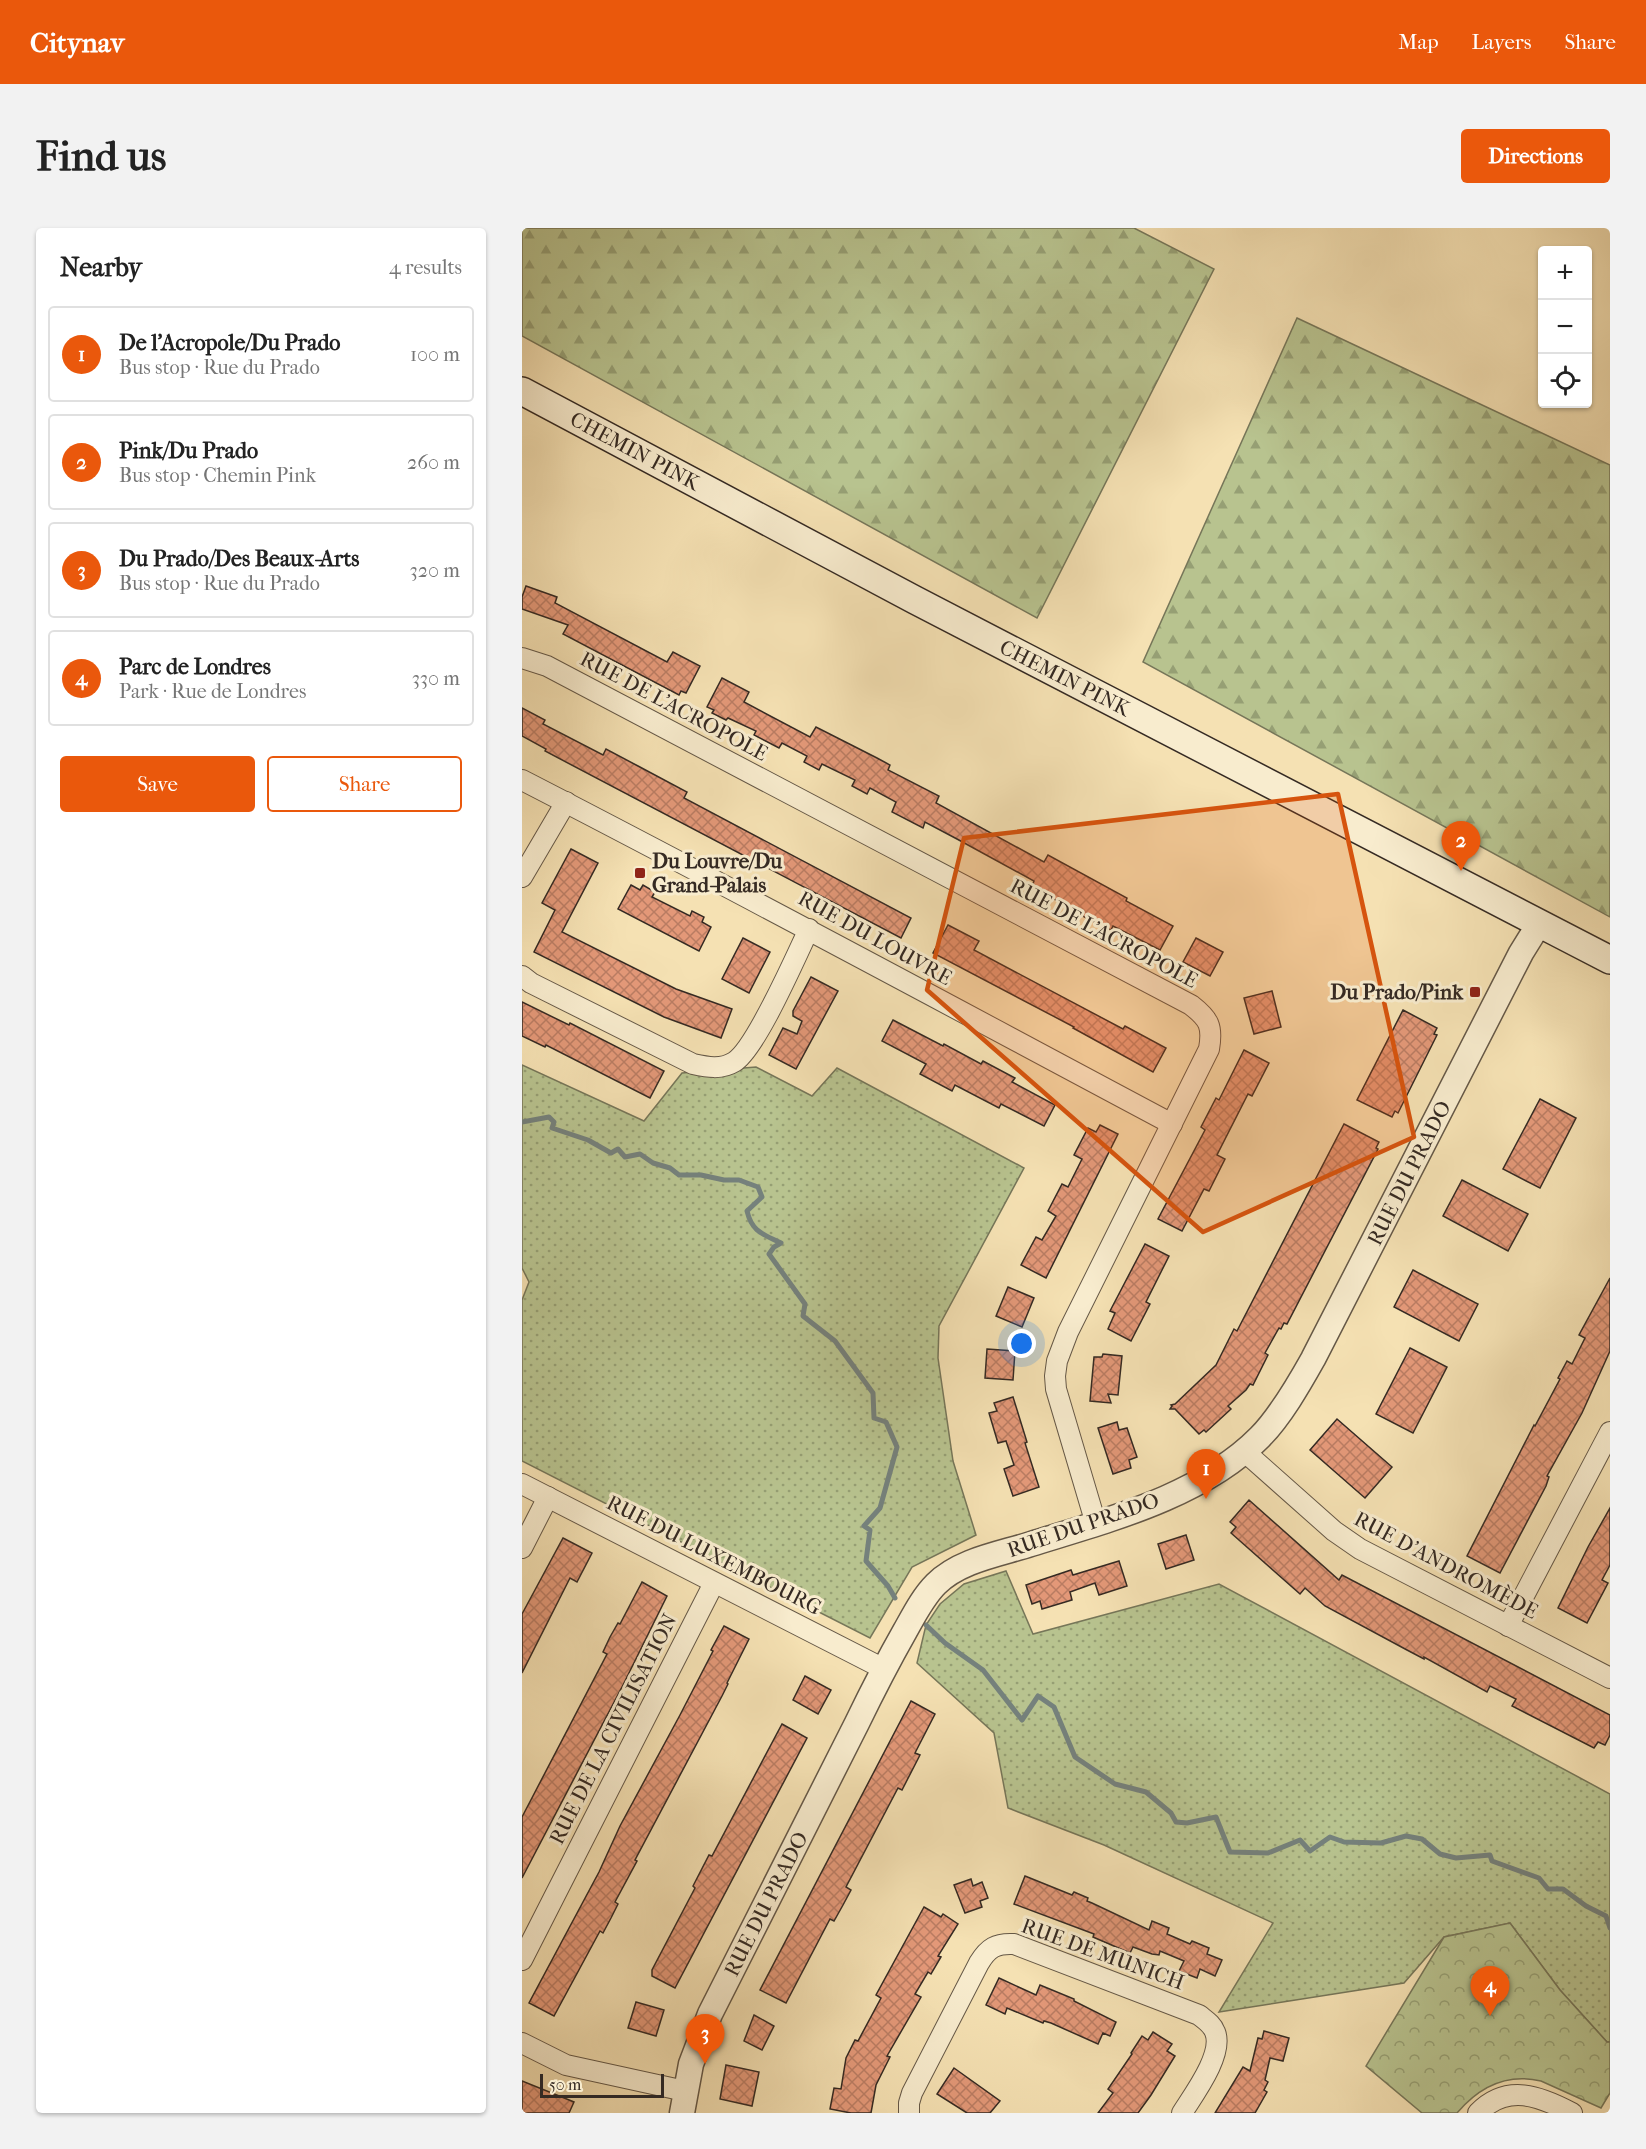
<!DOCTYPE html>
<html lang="en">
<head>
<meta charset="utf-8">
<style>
  :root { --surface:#fff; --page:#f2f2f2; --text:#222; --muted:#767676; --line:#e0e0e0; --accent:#ea580c }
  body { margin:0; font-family:"IM FELL French Canon",serif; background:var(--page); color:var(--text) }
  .controls { position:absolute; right:18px; top:18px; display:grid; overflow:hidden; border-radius:6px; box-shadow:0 2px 4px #0004 }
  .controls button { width:54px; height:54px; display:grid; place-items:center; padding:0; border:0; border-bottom:2px solid var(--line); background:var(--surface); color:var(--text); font:30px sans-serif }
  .scale { position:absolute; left:18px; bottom:15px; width:124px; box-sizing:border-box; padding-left:6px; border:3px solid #352a23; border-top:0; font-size:16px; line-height:21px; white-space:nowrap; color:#352a23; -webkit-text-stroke:4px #f8ecce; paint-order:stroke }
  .you { position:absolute; left:500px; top:1116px; width:21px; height:21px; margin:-15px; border:4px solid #fff; border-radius:50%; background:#1a73e8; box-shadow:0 0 0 9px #1a73e833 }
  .badge { display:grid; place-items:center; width:39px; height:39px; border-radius:50%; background:var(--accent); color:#fff; font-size:20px; font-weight:700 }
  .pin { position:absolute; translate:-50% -50px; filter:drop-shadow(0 2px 3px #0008) }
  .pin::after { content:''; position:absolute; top:32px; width:21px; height:18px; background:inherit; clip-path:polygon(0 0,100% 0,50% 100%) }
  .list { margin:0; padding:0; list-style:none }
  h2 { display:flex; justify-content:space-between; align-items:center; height:78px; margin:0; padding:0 24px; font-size:26px }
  h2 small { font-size:20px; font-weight:400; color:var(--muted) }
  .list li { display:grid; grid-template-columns:39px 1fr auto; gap:18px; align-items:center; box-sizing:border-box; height:96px; margin:0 12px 12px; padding:0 12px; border:2px solid var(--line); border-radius:6px }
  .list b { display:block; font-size:22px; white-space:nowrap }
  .list p { margin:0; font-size:20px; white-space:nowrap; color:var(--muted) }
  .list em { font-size:20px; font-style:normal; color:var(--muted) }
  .actions { display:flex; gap:12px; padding:18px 24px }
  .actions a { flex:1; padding:14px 0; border:2px solid var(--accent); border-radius:6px; text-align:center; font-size:21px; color:var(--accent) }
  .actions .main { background:var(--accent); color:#fff }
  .icon { flex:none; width:33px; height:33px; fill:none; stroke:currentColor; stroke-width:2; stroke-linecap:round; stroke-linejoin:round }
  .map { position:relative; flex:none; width:1088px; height:1885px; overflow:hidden; border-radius:6px }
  header { display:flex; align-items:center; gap:36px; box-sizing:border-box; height:84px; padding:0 30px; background:var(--accent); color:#fff }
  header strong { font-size:28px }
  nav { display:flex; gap:33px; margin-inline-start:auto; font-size:21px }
  .intro { display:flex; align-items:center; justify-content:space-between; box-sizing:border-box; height:144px; padding:0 36px }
  h1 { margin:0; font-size:42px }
  .button { padding:15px 27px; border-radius:6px; background:var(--accent); color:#fff; font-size:21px; font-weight:700 }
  main { display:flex; gap:36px; padding:0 36px }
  aside { flex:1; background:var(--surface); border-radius:6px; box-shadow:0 2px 4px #0004 }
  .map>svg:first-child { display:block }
</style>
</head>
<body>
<header>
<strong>Citynav</strong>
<nav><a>Map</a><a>Layers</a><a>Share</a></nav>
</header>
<div class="intro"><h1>Find us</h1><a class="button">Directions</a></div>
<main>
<aside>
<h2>Nearby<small>4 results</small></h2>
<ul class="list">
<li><span class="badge">1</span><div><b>De l'Acropole/Du Prado</b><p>Bus stop · Rue du Prado</p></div><em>100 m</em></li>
<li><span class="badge">2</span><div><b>Pink/Du Prado</b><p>Bus stop · Chemin Pink</p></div><em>260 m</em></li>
<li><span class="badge">3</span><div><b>Du Prado/Des Beaux-Arts</b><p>Bus stop · Rue du Prado</p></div><em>320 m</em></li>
<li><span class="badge">4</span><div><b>Parc de Londres</b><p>Park · Rue de Londres</p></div><em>330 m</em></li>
</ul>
<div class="actions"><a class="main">Save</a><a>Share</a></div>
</aside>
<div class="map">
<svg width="1088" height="1885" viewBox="0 0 1088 1885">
  <defs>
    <pattern id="grass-dots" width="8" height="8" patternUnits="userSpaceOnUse" patternTransform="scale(1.5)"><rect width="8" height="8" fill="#b8c38f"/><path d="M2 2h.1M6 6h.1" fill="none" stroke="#969f74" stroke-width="1.8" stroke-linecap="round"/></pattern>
    <pattern id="forest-firs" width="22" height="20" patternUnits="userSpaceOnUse" patternTransform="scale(1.5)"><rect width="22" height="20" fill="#b8c38f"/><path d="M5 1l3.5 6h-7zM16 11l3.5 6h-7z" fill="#969f74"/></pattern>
    <pattern id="park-crowns" width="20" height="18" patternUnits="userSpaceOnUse" patternTransform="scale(1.5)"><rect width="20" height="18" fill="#b8c38f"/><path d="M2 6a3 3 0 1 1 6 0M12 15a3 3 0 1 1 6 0" fill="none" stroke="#969f74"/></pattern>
    <pattern id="building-cross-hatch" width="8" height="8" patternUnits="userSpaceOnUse" patternTransform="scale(1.5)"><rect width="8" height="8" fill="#e39878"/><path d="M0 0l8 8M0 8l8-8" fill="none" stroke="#b97c62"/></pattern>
  </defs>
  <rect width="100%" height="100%" fill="#f5e1b3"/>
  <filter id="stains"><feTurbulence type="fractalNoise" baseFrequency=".00333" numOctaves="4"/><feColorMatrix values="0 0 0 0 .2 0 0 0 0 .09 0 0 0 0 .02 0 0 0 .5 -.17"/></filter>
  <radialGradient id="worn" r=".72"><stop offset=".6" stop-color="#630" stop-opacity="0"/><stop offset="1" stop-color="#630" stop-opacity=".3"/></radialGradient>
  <g fill="url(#grass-dots)" stroke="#767659" stroke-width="1.5">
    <path d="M0 837 122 893 160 845 234 839 290 868 315 840 502 940 417 1098 416 1130 431 1233 454 1307 390 1339 348 1410 0 1233V1072L7 1054 0 1040Z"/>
    <path d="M484 1343 511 1406 697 1356 1088 1566V1814H1085L1038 1762 988 1695 922 1709 882 1755 697 1784 751 1695 582 1617 486 1580 472 1505 395 1435 404 1397 418 1376 442 1356Z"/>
  </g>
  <g fill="url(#forest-firs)" stroke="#767659" stroke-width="1.5">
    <path d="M0 0H612L692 41 515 390 0 108Z"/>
    <path d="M775 90 1088 237V689L621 434Z"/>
  </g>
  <path fill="url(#park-crowns)" stroke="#767659" stroke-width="1.5" d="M988 1695 1038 1762 1085 1814H1088V1865L1079 1880 1019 1853C985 1845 957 1859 935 1885H900L844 1838 922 1709Z"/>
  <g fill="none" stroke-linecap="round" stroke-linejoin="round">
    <g stroke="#75817c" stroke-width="5">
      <path d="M0 894 27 889 32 894 30 900 66 912 89 925 96 921 103 929 118 926 131 935 148 940 157 947H179L202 952H217L236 959 240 969 225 983C230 1004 241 1006 259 1015L252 1019 247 1026 283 1076 281 1088 313 1113 351 1165 352 1190 364 1194 375 1219 358 1280 342 1298 348 1302 344 1333 366 1358 373 1370"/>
      <path d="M404 1397 423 1415 461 1442 500 1492 516 1468 532 1479 553 1529 593 1556 624 1564 649 1585 654 1594 665 1595 694 1589 708 1624 746 1625 778 1612 788 1623 808 1609 822 1614 859 1615 884 1608 900 1611 918 1626 934 1630 968 1627 970 1633 1017 1650 1026 1661H1041L1064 1678 1084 1688 1088 1700"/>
    </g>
  </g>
  <g fill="url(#building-cross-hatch)" stroke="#352a23" stroke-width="1.5">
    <path d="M4 358 35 369 33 375 145 434 151 424 178 438 164 465 159 463 157 467 41 406 46 397 0 381V369Z"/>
    <path d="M200 450 227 464 222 474 288 509 294 499 355 530 368 537 366 542 417 568 414 575 522 634 526 627 605 670 604 673 651 698 638 722 591 698 589 702 566 691 510 658 512 653 435 611 403 594 401 600 370 584 374 574 348 560 345 566 330 558 333 552 300 536 297 542 282 534 285 528 260 515 257 520 232 507 234 503 206 490 204 492 190 485 192 482 185 479Z"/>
    <path d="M0 480 23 492 21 496 81 527 84 521 116 538 165 564 162 570 389 690 379 710 23 523 24 521 0 508Z"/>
    <path d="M49 621 76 635 40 704 154 761 210 781 199 810 142 789 12 724 33 682 20 675Z"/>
    <path d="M109 657 118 662 121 657 133 664 130 669 168 688 170 683 182 689 180 694 189 699 177 723 96 681Z"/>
    <path d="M426 697 457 713 452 722 601 801 603 798 644 820 631 844 551 800 552 799 411 725Z"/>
    <path d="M221 710 248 724 227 765 200 751Z"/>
    <path d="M674 710 701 724 688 748 661 734Z"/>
    <path d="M289 749 316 763 274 841 247 827 261 800 275 806 280 793 271 788V783Z"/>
    <path d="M750 763 759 799 732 806 722 770Z"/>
    <path d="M0 774 47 797 48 795 142 843 128 870 24 817 23 819 0 808Z"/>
    <path d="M881 782 915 800 912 806 915 807 876 885 873 883 870 889 835 872Z"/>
    <path d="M371 792 421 818 422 816 459 836 461 833 493 850 490 854 533 877 522 898 479 876 477 880 433 857 430 863 398 846 404 836 360 813Z"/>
    <path d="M722 822 747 835 730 868 726 866 695 927 703 931 687 963 682 961 660 1003 636 991 683 902 679 899 694 870 697 872Z"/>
    <path d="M1018 871 1054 890 1018 960 981 941Z"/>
    <path d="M822 896 857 914 854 920 856 921 765 1096 762 1095 759 1101 757 1100 743 1125 746 1127 731 1157 728 1156 724 1162 706 1178 709 1181 684 1204 682 1202 677 1206 653 1181H648L650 1178 649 1177 653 1176 694 1137 712 1101 715 1103Z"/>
    <path d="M578 897 596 906 524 1050 499 1037 514 1009 520 1012 534 988 526 983 540 956 546 959 560 931 552 927 566 900 574 904Z"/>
    <path d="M940 952 1006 986 986 1023 921 988Z"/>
    <path d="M623 1016 647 1028 624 1074 628 1076 609 1113 586 1101 593 1085 588 1083Z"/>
    <path d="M891 1042 956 1076 937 1113 872 1079Z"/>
    <path d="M1088 1050V1123L1060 1185 1025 1248 1027 1249 1024 1258 978 1345 945 1328 1012 1197 1013 1198 1038 1151 1036 1150 1045 1133 1050 1136 1063 1110 1057 1107Z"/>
    <path d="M486 1059 512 1070 500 1099 474 1088Z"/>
    <path d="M888 1120 925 1139 891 1205 854 1186Z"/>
    <path d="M465 1121 493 1123 491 1152 463 1150Z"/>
    <path d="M581 1126 600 1128 596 1167 586 1166 589 1175 568 1173 572 1129H580Z"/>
    <path d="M491 1169 505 1214 503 1215 517 1259 491 1268 482 1241 492 1237 484 1213 476 1215 467 1185 475 1183 472 1175Z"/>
    <path d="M815 1191 870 1239 843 1270 788 1222Z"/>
    <path d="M595 1194 597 1202 605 1200 615 1229 607 1232 609 1240 591 1246 576 1200Z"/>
    <path d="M727 1272 817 1352 820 1347 1088 1487V1507L1083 1517 1076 1514 1072 1520 990 1478 994 1471 968 1458 965 1464 902 1429V1431L885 1422 803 1378 783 1360 778 1366 709 1305 714 1299 708 1294Z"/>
    <path d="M1088 1280V1337L1080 1352 1086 1355 1065 1395 1036 1380 1066 1319Z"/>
    <path d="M664 1307 672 1332 644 1341 636 1316Z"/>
    <path d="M41 1310 70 1325 55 1354 48 1350 0 1445V1386Z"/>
    <path d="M597 1333 605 1358 577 1367 573 1355 548 1364 550 1372 520 1381 518 1373 510 1376 504 1357 549 1342 551 1347Z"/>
    <path d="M120 1354 145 1368 101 1457 0 1650V1589L85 1426 81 1424 88 1409 96 1395 98 1396Z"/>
    <path d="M202 1398 227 1411 205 1455 206 1456 200 1468 113 1632 115 1633 93 1674 96 1676 89 1690 81 1705 78 1703 32 1788 7 1775 77 1644 98 1598 158 1487 191 1423 189 1422Z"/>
    <path d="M283 1448 309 1462 296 1486 271 1472Z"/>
    <path d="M389 1473 413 1486 393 1525 398 1527 380 1562 376 1560 324 1659 329 1662 321 1677 312 1693 308 1691 264 1775 238 1762Z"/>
    <path d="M260 1496 285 1510 153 1760 130 1748V1742L173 1660 171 1658 187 1627 190 1628Z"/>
    <path d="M503 1648 550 1667 552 1664 566 1670 565 1673 570 1675 627 1702 630 1693 647 1700 645 1706 668 1716 670 1713 687 1720 685 1726 700 1732 693 1748 678 1741 675 1750 657 1743 662 1733 638 1723 637 1727 630 1726 611 1719 608 1725 571 1709 572 1706 492 1676Z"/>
    <path d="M449 1651 451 1658 460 1654 466 1670 458 1673 460 1679 443 1685 432 1657Z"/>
    <path d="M402 1679 419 1689 421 1686 436 1696 416 1728 419 1729 409 1746 406 1744 393 1766 399 1769 365 1828 368 1829 354 1857 349 1885H329L308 1881 312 1860 319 1861 324 1830 333 1812 336 1813 359 1770 354 1767Z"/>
    <path d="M477 1750 514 1767 518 1757 552 1771V1773L594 1794 588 1808 581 1805 576 1816 529 1795 522 1793 521 1795 485 1780 483 1786 464 1777Z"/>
    <path d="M114 1774 142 1782 134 1808 106 1800Z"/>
    <path d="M232 1787 252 1798 240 1822 222 1813Z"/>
    <path d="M742 1803 767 1810 761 1833 748 1830 743 1852 746 1854 742 1862 745 1864 733 1885H693L721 1839 728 1843 736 1810 740 1811Z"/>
    <path d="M631 1804 650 1816 645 1823 653 1828 629 1867 616 1885H576L591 1865 586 1861 610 1826 609 1825 620 1808 626 1812Z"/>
    <path d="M204 1837 237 1844 230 1878 198 1871Z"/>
    <path d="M432 1840 478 1873 468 1885H445L415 1866Z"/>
    <path d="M0 1853 52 1874 47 1885H0Z"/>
  </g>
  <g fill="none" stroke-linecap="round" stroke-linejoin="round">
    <g stroke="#655847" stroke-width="22">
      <g id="minor">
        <path d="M0 430 25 438 669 777C687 791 691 798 687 821L546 1104 535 1133 533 1148 534 1161 574 1296"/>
        <path d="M0 552C218 664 434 781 650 896"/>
        <path d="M0 649 44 574"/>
        <path d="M0 748 9 755 171 836C185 839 199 842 212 834 234 821 274 728 287 701"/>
        <path d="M723 1224 812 1303 838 1321 1088 1450"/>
        <path d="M0 1256 362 1441"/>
        <path d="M0 1320 26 1269"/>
        <path d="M986 1398 1088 1204"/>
        <path d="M0 1732 192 1355"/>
        <path d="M0 1815 44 1837 163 1863"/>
        <path d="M387 1885V1875L390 1865 457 1735C466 1720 474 1715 492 1716L677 1787C683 1792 690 1796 693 1804 702 1826 672 1866 660 1885"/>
        <path d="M956 1885C985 1855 1018 1868 1050 1885"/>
      </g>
    </g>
    <g stroke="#655847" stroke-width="27">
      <path id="tertiary" d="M160 1885 169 1836 188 1786C237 1689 286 1592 335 1495 350 1464 366 1433 383 1403 392 1387 401 1369 414 1356 438 1332 478 1326 509 1316 586 1292 680 1268 738 1209 758 1189 777 1156 791 1131L999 725 1017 696"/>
    </g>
    <g stroke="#352a23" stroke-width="30">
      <path id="secondary" d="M0 163 393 372 1088 732"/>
    </g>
    <use href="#minor" stroke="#f8ecce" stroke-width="20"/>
    <use href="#tertiary" stroke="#f8ecce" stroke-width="24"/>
    <use href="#secondary" stroke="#f8ecce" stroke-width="27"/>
  </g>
  <path fill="#d6540e" fill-opacity="0.2" stroke="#d6540e" stroke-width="4.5" stroke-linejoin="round" d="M816 566 892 909 681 1004 405 762 442 610Z"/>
  <g fill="#8f2418" stroke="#f8ecce" stroke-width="2">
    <rect x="112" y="639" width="12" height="12" rx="3"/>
    <rect x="947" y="758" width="12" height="12" rx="3"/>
  </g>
  <g text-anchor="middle" stroke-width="6" stroke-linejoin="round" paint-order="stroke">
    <g font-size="21" fill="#352a23" stroke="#f8ecce">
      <text transform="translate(113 223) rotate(28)" y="7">CHEMIN PINK</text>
      <text transform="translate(543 450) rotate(27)" y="7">CHEMIN PINK</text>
      <text transform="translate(152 478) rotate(28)" y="7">RUE DE L'ACROPOLE</text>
      <text transform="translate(582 705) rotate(28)" y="7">RUE DE L'ACROPOLE</text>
      <text transform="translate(353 710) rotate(29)" y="7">RUE DU LOUVRE</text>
      <text transform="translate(887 945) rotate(-63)" y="7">RUE DU PRADO</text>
      <text transform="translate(561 1297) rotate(-19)" y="7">RUE DU PRADO</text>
      <text transform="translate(192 1327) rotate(27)" y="7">RUE DU LUXEMBOURG</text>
      <text transform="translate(924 1337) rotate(28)" y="7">RUE D'ANDROMÈDE</text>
      <text transform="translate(91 1501) rotate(-63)" y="7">RUE DE LA CIVILISATION</text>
      <text transform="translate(244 1676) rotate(-63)" y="7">RUE DU PRADO</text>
      <text transform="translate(581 1726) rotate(20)" y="7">RUE DE MUNICH</text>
    </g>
    <g font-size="21" font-weight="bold" fill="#352a23" stroke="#f8ecce" text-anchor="start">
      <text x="130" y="640">Du Louvre/Du<tspan x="130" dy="24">Grand-Palais</tspan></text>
      <text x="941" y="771" text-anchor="end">Du Prado/Pink</text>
    </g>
  </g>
  <rect width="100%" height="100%" filter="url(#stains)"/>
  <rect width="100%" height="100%" fill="url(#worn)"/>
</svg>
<div class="controls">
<button>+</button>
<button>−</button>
<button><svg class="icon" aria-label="locate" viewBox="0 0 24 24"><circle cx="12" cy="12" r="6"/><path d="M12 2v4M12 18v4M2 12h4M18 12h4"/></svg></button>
</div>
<div class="scale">50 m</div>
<div class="you"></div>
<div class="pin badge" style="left:684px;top:1271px">1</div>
<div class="pin badge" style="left:939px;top:643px">2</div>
<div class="pin badge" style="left:183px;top:1836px">3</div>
<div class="pin badge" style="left:968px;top:1788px">4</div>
</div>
</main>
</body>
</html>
